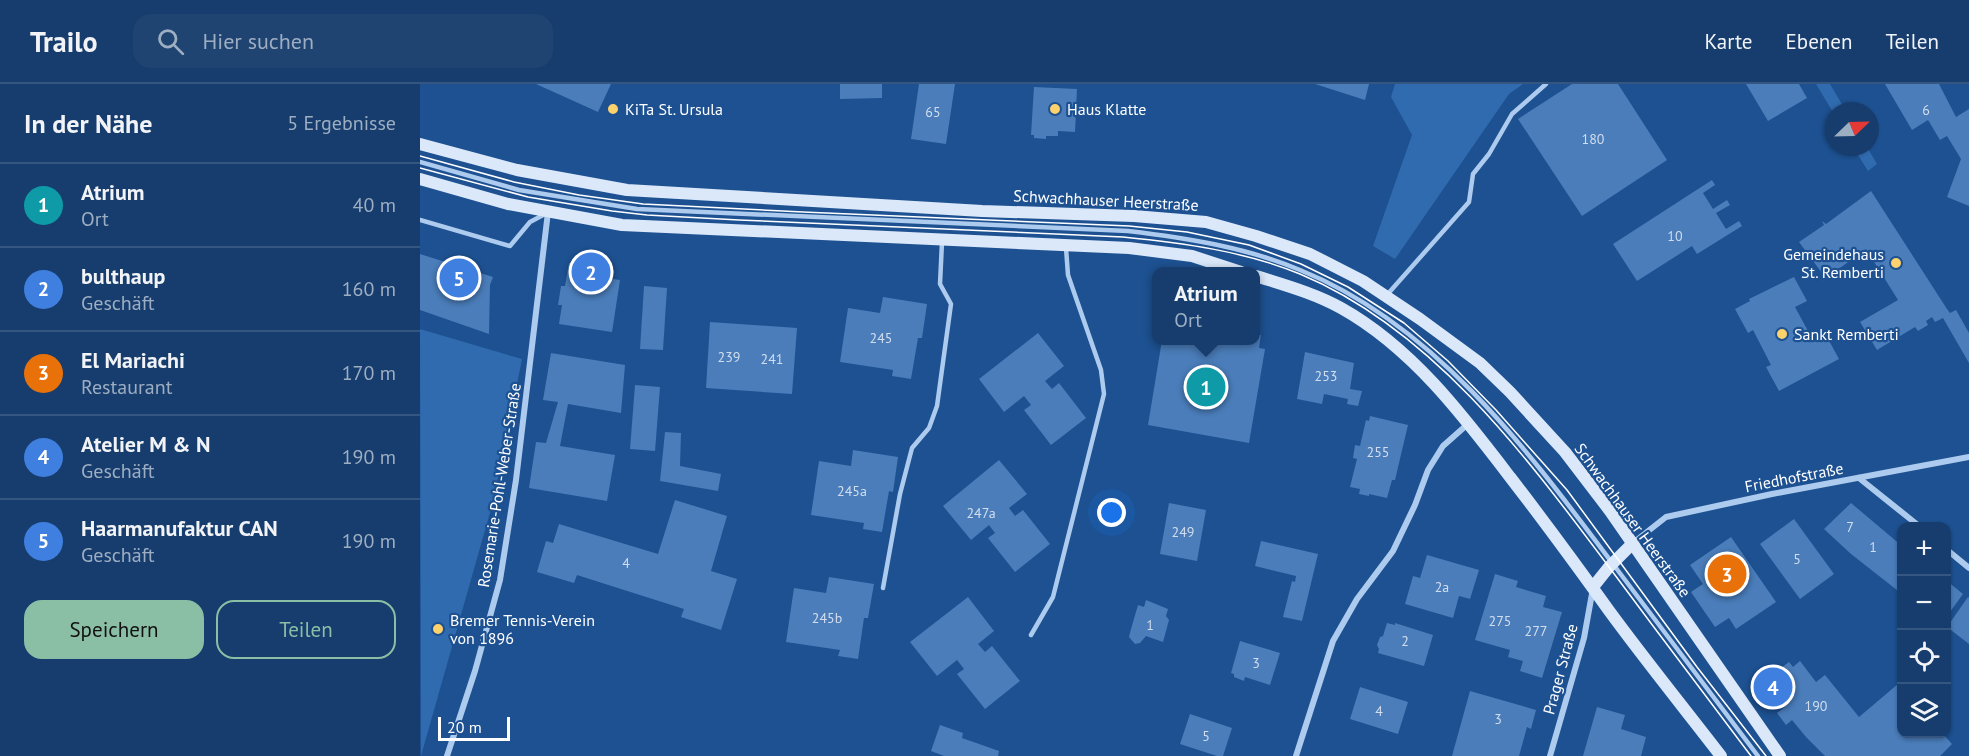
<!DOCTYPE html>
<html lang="de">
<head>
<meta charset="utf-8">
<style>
  :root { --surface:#163d6d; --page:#1f4472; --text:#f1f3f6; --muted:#9eaec2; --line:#355680; --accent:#8abfa5 }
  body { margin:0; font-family:"PT Sans",sans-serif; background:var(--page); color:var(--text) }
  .controls { position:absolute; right:18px; bottom:18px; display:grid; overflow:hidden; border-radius:12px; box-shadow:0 2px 4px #0004 }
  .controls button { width:54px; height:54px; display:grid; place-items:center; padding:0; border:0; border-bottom:2px solid var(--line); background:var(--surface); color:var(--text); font:30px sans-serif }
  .compass { position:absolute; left:1405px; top:18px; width:54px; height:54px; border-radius:50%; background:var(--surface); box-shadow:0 2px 4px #0004; rotate:67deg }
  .scale { position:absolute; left:18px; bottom:15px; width:72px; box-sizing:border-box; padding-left:6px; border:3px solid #fff; border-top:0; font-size:16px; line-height:21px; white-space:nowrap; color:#fff; -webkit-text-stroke:4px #1d5191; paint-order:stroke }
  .you { position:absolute; left:692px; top:429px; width:21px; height:21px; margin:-15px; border:4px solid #fff; border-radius:50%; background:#1a73e8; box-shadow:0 0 0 9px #1a73e833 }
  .badge { display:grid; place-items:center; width:39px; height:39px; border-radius:50%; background:var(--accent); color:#fff; font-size:20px; font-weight:700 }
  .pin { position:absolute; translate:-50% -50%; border:3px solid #fff; box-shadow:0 2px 6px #0006 }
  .popup { position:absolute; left:732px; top:183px; width:108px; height:78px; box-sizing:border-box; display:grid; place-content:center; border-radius:12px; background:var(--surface); filter:drop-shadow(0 2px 4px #0005); font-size:20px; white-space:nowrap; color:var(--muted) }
  .popup b { font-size:22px; color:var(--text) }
  .popup::after { content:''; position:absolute; left:50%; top:100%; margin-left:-12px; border:12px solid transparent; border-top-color:var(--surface) }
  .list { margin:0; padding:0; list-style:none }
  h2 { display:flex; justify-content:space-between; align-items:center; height:78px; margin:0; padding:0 24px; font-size:26px }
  h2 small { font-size:20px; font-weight:400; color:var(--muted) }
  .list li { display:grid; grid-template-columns:39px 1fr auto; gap:18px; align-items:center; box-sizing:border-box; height:84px; padding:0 24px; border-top:2px solid var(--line) }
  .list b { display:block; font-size:22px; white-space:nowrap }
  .list p { margin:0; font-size:20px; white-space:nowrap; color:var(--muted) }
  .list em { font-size:20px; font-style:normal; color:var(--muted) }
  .actions { display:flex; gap:12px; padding:18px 24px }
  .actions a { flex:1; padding:14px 0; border:2px solid var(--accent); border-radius:18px; text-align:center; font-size:21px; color:var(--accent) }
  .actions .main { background:var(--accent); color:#111 }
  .icon { flex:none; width:33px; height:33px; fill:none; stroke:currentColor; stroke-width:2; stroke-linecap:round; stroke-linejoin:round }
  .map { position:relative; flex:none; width:1549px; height:672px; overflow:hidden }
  header { display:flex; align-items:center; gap:36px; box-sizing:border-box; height:84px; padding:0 30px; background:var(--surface); border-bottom:2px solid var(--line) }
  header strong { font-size:28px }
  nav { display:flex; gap:33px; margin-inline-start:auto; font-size:21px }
  .search { width:420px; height:54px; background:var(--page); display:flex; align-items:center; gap:15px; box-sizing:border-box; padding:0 21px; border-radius:18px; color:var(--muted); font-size:22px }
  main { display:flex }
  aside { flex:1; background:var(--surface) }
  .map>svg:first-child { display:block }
</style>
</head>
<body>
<header>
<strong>Trailo</strong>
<div class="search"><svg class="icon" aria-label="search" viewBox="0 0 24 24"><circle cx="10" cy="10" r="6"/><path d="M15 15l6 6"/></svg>Hier suchen</div>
<nav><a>Karte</a><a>Ebenen</a><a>Teilen</a></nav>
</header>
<main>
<aside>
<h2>In der Nähe<small>5 Ergebnisse</small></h2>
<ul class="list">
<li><span class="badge" style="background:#0f9aa8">1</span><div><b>Atrium</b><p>Ort</p></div><em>40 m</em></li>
<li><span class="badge" style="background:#3f7fe0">2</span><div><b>bulthaup</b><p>Geschäft</p></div><em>160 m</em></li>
<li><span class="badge" style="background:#e8710a">3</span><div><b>El Mariachi</b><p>Restaurant</p></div><em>170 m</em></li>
<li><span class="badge" style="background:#3f7fe0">4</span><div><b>Atelier M &amp; N</b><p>Geschäft</p></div><em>190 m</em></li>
<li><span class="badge" style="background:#3f7fe0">5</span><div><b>Haarmanufaktur CAN</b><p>Geschäft</p></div><em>190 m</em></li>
</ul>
<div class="actions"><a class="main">Speichern</a><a>Teilen</a></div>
</aside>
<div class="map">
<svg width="1549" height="672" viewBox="0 0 1549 672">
  <rect width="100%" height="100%" fill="#1d5191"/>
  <g fill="#306baf">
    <path d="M975 0H1103L1089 10 975 175 953 162 992 51 971 13Z"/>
    <path d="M1396 0H1410L1426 27H1414V30Z"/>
    <path d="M1433 63H1447L1457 80 1448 87Z"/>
    <path d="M0 245 102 275 73 418 1 672Z"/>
  </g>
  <g fill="#4a7dba">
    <path d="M116 0H191L178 28Z"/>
    <path d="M420 0H462V14L420 15Z"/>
    <path d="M499 0H535L526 60 491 55Z"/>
    <path d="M895 0H949L945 16Z"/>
    <path d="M1152 0H1198L1247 76 1162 132 1098 35Z"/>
    <path d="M1326 0H1379L1387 14 1348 37Z"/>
    <path d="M1465 0H1519L1536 33 1549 25V122L1527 113 1541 75 1527 52 1520 56 1508 36 1492 46Z"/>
    <path d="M614 3 657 5 655 48 638 47V52H626V55L614 54V51H611Z"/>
    <path d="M1292 96 1295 101 1283 109 1293 125 1307 116 1310 121 1296 129 1306 145 1319 137 1322 142 1277 170 1272 162 1217 197 1193 160Z"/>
    <path d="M1451 107 1527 225 1530 229 1536 226 1549 249V279L1523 234 1515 238 1512 233 1506 237 1508 241 1498 247 1495 243 1457 266 1440 238 1478 216 1446 165 1402 197 1405 193 1379 158 1404 141 1402 137 1406 140Z"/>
    <path d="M0 170 73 193 70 201 69 250 0 226Z"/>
    <path d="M152 175 191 182V186H194L193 195 200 196 192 248 139 240 142 221H138L141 202H145L149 179 152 180Z"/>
    <path d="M1374 193 1387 217 1375 223 1394 258 1406 251 1419 275 1359 307 1346 283 1351 281 1333 246 1328 249 1315 225 1330 217 1329 215Z"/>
    <path d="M224 202 247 204 243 266 220 265Z"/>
    <path d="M463 213 507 220 502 254H498L491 295 472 292 473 286 420 278 428 224 460 229Z"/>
    <path d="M290 238 377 244 372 310 286 304Z"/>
    <path d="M618 249 644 282 625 297 632 305 639 299 666 334 631 361 604 326 611 321 604 312 584 328 559 295Z"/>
    <path d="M836 250 841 251 839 264 845 265 829 359 728 341 742 256H836Z"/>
    <path d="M885 268 934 279 930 305 942 307 938 322 927 320 928 315 904 310 902 320 877 315Z"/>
    <path d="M131 269 205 281 201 329 148 320 140 362 195 371 187 417 109 404 116 358 126 359 138 318 123 316Z"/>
    <path d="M215 301 240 303 235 367 210 365Z"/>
    <path d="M950 332 988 341 975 396H972L967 414 949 410V412L939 410 940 405 930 403 937 375 933 374 935 361 940 362 946 336 949 337Z"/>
    <path d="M245 348 261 349 260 382 301 390 298 407 240 397Z"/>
    <path d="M433 366 478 373 473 408 469 407 462 448 443 445 444 439 391 431 399 377 431 382Z"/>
    <path d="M579 376 607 410 589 424 595 432 603 426 630 460 595 488 568 454 575 449 569 441 551 456 523 422Z"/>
    <path d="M255 416 307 432 291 487 317 495 301 546 261 533 264 525 223 512 157 491 154 499 117 488 126 457 133 459 139 440 238 470Z"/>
    <path d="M749 419 786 426 777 477 740 470Z"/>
    <path d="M1431 419 1482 462V510L1431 470 1404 445Z"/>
    <path d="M1374 435 1414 490 1380 515 1340 460Z"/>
    <path d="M1311 453 1356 518 1316 545 1309 534 1295 543 1271 508 1283 500 1270 481Z"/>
    <path d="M841 457 898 470 882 537 863 533 872 497 875 498 876 492 835 482Z"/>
    <path d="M1007 471 1059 486 1050 515 1039 512 1033 534 985 520 993 492 1000 494Z"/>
    <path d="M1075 490 1098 497 1096 503 1126 512 1123 523 1142 528 1122 594 1100 587 1103 577 1088 573 1090 566 1055 556Z"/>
    <path d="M409 493 454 500 448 534H444L438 575 418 572 420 566 366 558 374 504 406 509Z"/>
    <path d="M1527 497 1543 510 1527 532Z"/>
    <path d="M548 513 574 547 558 560 565 568 572 562 600 597 565 625 537 590 544 585 537 576 517 592 490 558Z"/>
    <path d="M1548 513 1549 514V560L1527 543Z"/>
    <path d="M726 516 748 525 746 532 749 536 743 558 726 552 720 559 715 560 709 553 711 545 718 521 724 523Z"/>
    <path d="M967 539 975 541V539L1013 551 1004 582 958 569 959 565 957 561 960 553 963 552Z"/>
    <path d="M820 557 860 569 850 601 825 593 824 597 814 593V590L811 589Z"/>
    <path d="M1380 577 1396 598 1405 591 1439 633 1478 600 1482 603V650H1523L1532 660 1520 672H1405L1386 653 1372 636 1366 641 1357 629 1365 623 1344 597 1369 578 1373 583Z"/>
    <path d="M940 603 988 618 978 650 930 635Z"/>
    <path d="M1050 607 1116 626 1111 645 1107 643 1099 672H1032Z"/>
    <path d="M1177 623 1205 631 1201 645 1226 653 1221 672H1163Z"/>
    <path d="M770 630 812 644 803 672H797L760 660Z"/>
    <path d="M520 641 543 649 542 654 579 667 578 672H524L511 667Z"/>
  </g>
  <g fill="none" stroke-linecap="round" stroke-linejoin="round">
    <g stroke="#adcbee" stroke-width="4.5">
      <path d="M0 78 99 106 217 125 708 147C767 154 825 163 880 186 1016 241 1108 367 1193 480 1241 544 1290 608 1338 672"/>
      <path d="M0 136 90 162 110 138 125 130"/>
      <path d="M966 212 1049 118 1053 90 1069 70 1092 30 1126 0"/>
      <path d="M463 504 480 410 492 364 509 344 517 322 531 220 520 200 522 158"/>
      <path d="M611 551 633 513 684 310 681 286 648 191 646 164"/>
    </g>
    <g stroke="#adcbee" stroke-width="6">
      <path d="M1439 394 1499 442"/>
      <path d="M1213 459 1246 433 1352 410 1549 373"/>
      <path d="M1526 465 1549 484"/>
      <path d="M27 672 55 587 80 496 96 396 128 128"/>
      <path d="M876 672 913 557 937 515 973 467 995 421 1008 386 1023 362 1049 339"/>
      <path d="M1130 672 1164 554 1173 504"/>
    </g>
    <g stroke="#dae8fa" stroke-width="12">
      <path d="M0 60 97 86 207 106 562 127 714 132 786 138 836 152 890 170 943 197 1000 235 1060 279 1090 308 1145 368 1190 427 1360 672"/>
      <path d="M0 95 88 120 202 141 709 164 772 172 821 188"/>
      <path d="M836 192C864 201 894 209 921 224 991 263 1042 330 1090 393 1124 437 1157 482 1190 528 1226 577 1264 624 1301 672"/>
      <path d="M1173 503 1189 483 1213 459"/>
    </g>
    <g stroke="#fff" stroke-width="1.5">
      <path d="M0 72 94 98 159 111 223 120 383 128 709 142 767 148 829 161 881 180 928 203 984 239 1028 277 1076 326 1147 406 1277 583 1346 672"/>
      <path d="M0 84 108 113 192 127 227 131 319 136 703 153C763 159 824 167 880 190 1014 246 1108 375 1192 487 1238 549 1285 611 1331 672"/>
    </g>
  </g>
  <g fill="#fdd26c" stroke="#1d5191" stroke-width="2">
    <circle cx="193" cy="25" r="6"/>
    <circle cx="635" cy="25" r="6"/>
    <circle cx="1476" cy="179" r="6"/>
    <circle cx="1362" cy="250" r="6"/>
    <circle cx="18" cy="545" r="6"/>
  </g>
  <g text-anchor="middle" stroke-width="4.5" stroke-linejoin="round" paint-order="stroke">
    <g font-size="14" fill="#d2deee">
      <text x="1506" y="31">6</text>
      <text x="513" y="33">65</text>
      <text x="1173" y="60">180</text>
      <text x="1255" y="157">10</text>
      <text x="461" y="259">245</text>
      <text x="309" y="278">239</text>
      <text x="352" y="280">241</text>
      <text x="906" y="297">253</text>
      <text x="958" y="373">255</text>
      <text x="432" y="412">245a</text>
      <text x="561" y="434">247a</text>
      <text x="1430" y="448">7</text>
      <text x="763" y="453">249</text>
      <text x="1453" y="468">1</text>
      <text x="1377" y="480">5</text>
      <text x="206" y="484">4</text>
      <text x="1022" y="508">2a</text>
      <text x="407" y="539">245b</text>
      <text x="1080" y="542">275</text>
      <text x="730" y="546">1</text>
      <text x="1116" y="552">277</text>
      <text x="985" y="562">2</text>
      <text x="836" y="584">3</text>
      <text x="1396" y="627">190</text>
      <text x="959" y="632">4</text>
      <text x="1078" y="640">3</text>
      <text x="786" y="657">5</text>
    </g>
    <g font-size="16" fill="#fff" stroke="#1d5191" text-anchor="start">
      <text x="205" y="31">KiTa St. Ursula</text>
      <text x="647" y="31">Haus Klatte</text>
      <text x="1464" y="176" text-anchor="end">Gemeindehaus<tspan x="1464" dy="18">St. Remberti</tspan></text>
      <text x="1374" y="256">Sankt Remberti</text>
      <text x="30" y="542">Bremer Tennis-Verein<tspan x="30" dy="18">von 1896</tspan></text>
    </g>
    <g font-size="16" fill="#fff" stroke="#1d5191">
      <text transform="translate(686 116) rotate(3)" y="6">Schwachhauser Heerstraße</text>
      <text transform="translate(1374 393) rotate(-11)" y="6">Friedhofstraße</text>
      <text transform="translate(79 401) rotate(-81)" y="6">Rosemarie-Pohl-Weber-Straße</text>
      <text transform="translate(1213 436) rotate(54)" y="6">Schwachhauser Heerstraße</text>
      <text transform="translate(1140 585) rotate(-75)" y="6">Prager Straße</text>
    </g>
  </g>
</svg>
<div class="controls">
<button>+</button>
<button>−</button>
<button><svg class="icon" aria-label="locate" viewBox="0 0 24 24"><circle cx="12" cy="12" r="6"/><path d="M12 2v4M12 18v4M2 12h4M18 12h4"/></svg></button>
<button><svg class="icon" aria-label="layers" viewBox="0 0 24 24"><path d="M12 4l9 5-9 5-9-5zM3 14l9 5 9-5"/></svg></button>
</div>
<svg class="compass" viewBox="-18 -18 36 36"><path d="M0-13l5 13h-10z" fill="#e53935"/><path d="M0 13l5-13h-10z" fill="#9eaec2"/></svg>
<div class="scale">20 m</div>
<div class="you"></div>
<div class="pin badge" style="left:786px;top:303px;background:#0f9aa8">1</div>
<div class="popup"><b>Atrium</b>Ort</div>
<div class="pin badge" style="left:171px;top:188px;background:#3f7fe0">2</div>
<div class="pin badge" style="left:1307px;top:490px;background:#e8710a">3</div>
<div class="pin badge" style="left:1353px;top:603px;background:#3f7fe0">4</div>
<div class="pin badge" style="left:39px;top:194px;background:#3f7fe0">5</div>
</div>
</main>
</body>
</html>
